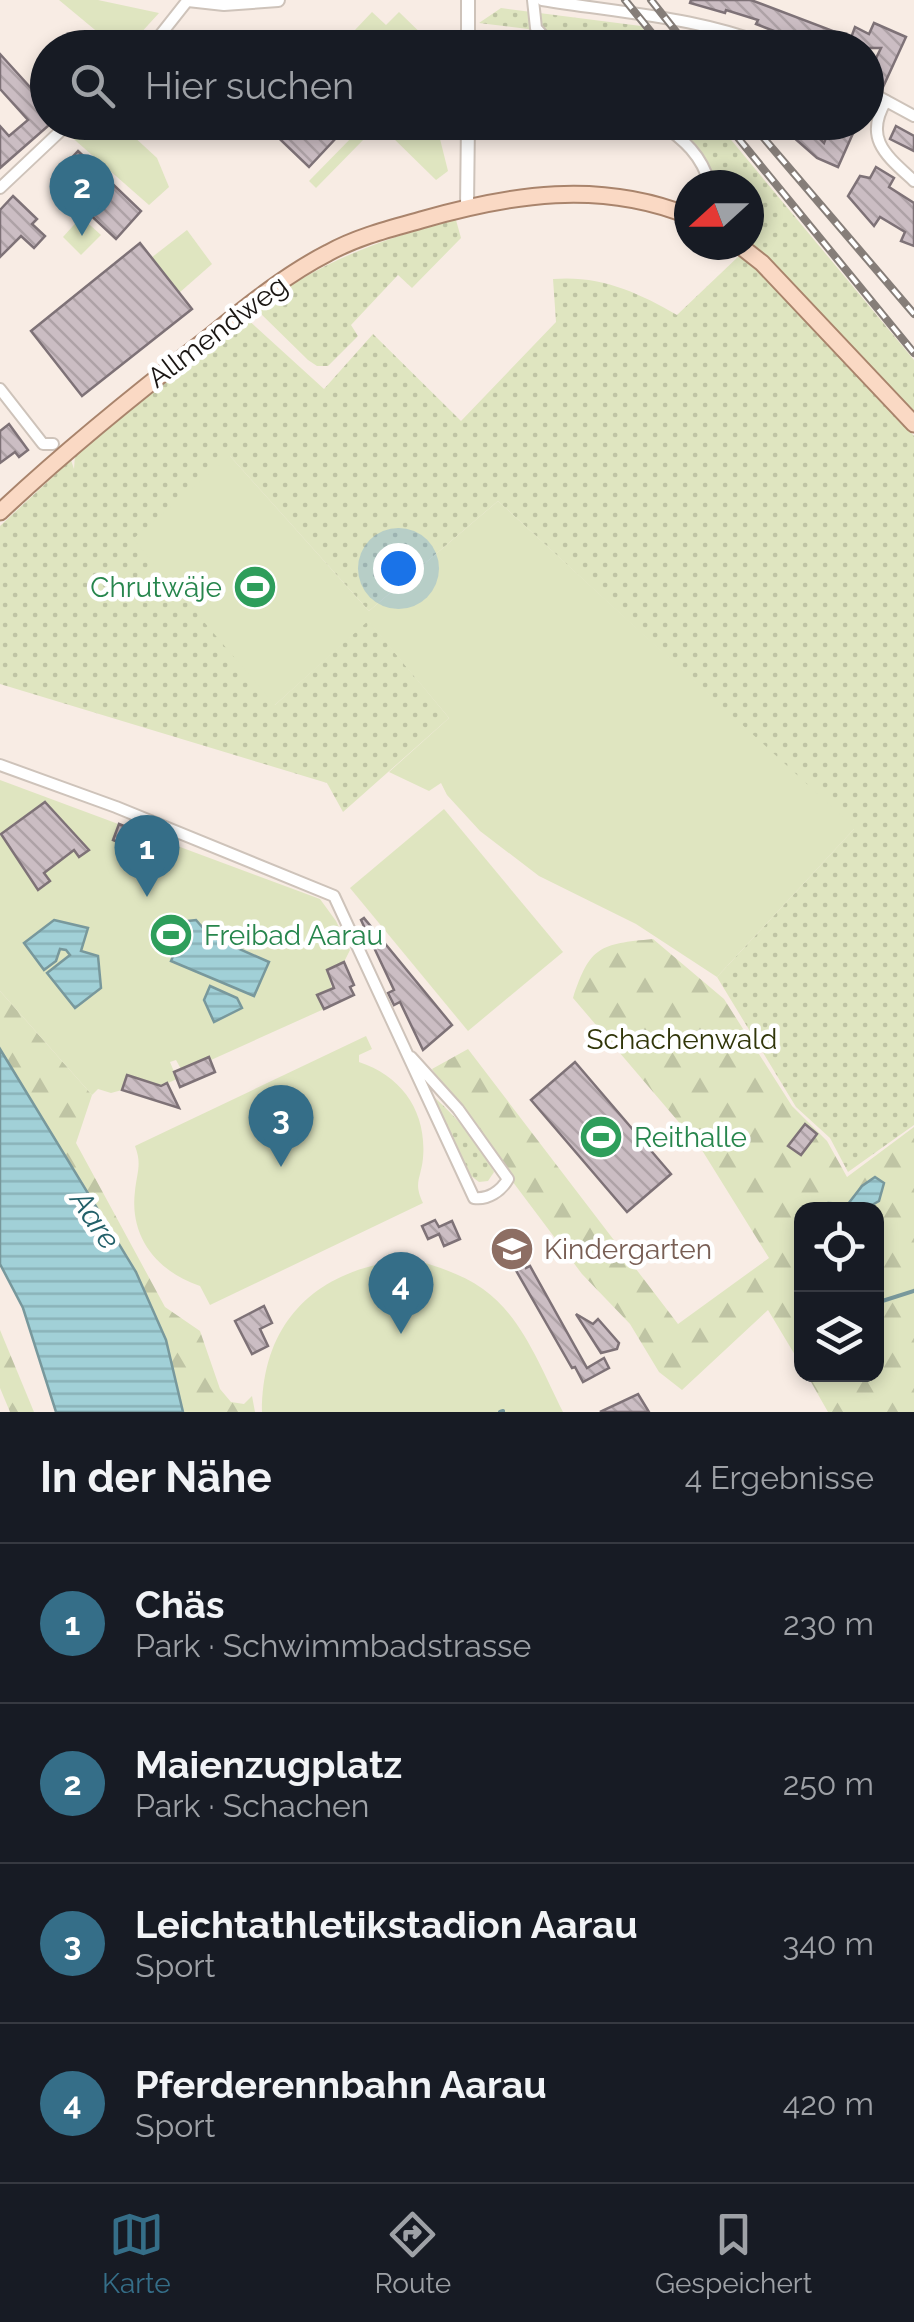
<!DOCTYPE html>
<html lang="de">
<head>
<meta charset="utf-8">
<style>
  :root { --surface:#171b24; --page:#242831; --text:#f1f3f6; --muted:#9ea1a6; --line:#363941; --accent:#356e88 }
  body { margin:0; font-family:Raleway,sans-serif; background:var(--page); color:var(--text) }
  .controls { position:absolute; right:30px; bottom:30px; display:grid; overflow:hidden; border-radius:20px; box-shadow:0 5px 15px #0003 }
  .controls button { width:90px; height:90px; display:grid; place-items:center; padding:0; border:0; border-bottom:2px solid var(--line); background:var(--surface); color:var(--text); font:50px sans-serif }
  .compass { position:absolute; left:674px; top:170px; width:90px; height:90px; border-radius:50%; background:var(--surface); box-shadow:0 5px 15px #0003; rotate:249deg }
  .you { position:absolute; left:398px; top:568px; width:35px; height:35px; margin:-25px; border:8px solid #fff; border-radius:50%; background:#1a73e8; box-shadow:0 0 0 15px #1a73e833 }
  .badge { display:grid; place-items:center; width:65px; height:65px; border-radius:50%; background:var(--accent); color:#fff; font-size:32px; font-weight:700 }
  .pin { position:absolute; translate:-50% -82px; filter:drop-shadow(0 2px 5px #0008) }
  .pin::after { content:''; position:absolute; top:52px; width:35px; height:30px; background:inherit; clip-path:polygon(0 0,100% 0,50% 100%) }
  .list { margin:0; padding:0; list-style:none }
  h2 { display:flex; justify-content:space-between; align-items:center; height:130px; margin:0; padding:0 40px; font-size:42px }
  h2 small { font-size:32px; font-weight:400; color:var(--muted) }
  .list li { display:grid; grid-template-columns:65px 1fr auto; gap:30px; align-items:center; box-sizing:border-box; height:160px; padding:0 40px; border-top:2px solid var(--line) }
  .list b { display:block; font-size:38px; white-space:nowrap }
  .list p { margin:0; font-size:32px; white-space:nowrap; color:var(--muted) }
  .list em { font-size:32px; font-style:normal; color:var(--muted) }
  .icon { flex:none; width:55px; height:55px; fill:none; stroke:currentColor; stroke-width:2; stroke-linecap:round; stroke-linejoin:round }
  .map { position:relative; flex:none; width:914px; height:1412px; overflow:hidden }
  .search { position:absolute; background:var(--surface); box-shadow:0 5px 15px #0003; left:30px; right:30px; top:30px; height:110px; display:flex; align-items:center; gap:25px; box-sizing:border-box; padding:0 35px; border-radius:55px; color:var(--muted); font-size:38px }
  .sheet { height:770px; background:var(--surface) }
  nav { display:flex; justify-content:space-around; align-items:center; box-sizing:border-box; height:140px; border-top:2px solid var(--line); background:var(--surface); font-size:28px; color:var(--muted) }
  nav a { display:grid; justify-items:center; gap:5px }
  nav .on { color:var(--accent) }
  .map>svg:first-child { display:block }
</style>
</head>
<body>
<div class="map">
<svg width="914" height="1412" viewBox="0 0 914 1412">
  <defs>
    <pattern id="grass-dots" width="8" height="8" patternUnits="userSpaceOnUse" patternTransform="scale(2.5)"><rect width="8" height="8" fill="#dfe5c0"/><path d="M2 2h.1M6 6h.1" fill="none" stroke="#bfc4a4" stroke-width="1.8" stroke-linecap="round"/></pattern>
    <pattern id="forest-firs" width="22" height="20" patternUnits="userSpaceOnUse" patternTransform="scale(2.5)"><rect width="22" height="20" fill="#dfe5c0"/><path d="M5 1l3.5 6h-7zM16 11l3.5 6h-7z" fill="#bfc4a4"/></pattern>
    <pattern id="water-rules" width="6" height="5" patternUnits="userSpaceOnUse" patternTransform="scale(2.5)"><rect width="6" height="5" fill="#a1d0d7"/><path d="M0 2.5h6" fill="none" stroke="#8ab2b8"/></pattern>
    <pattern id="building-back-hatch" width="6" height="6" patternUnits="userSpaceOnUse" patternTransform="scale(2.5)"><rect width="6" height="6" fill="#cbbdc3"/><path d="M-1 5l2 2M0 0l6 6M5-1l2 2" fill="none" stroke="#aea2a6"/></pattern>
  </defs>
  <rect width="100%" height="100%" fill="#f8ece4"/>
  <g fill="url(#grass-dots)">
    <path d="M501 8 641 26 658 47H581L569 35 557 44 528 29 479 23Z"/>
    <path d="M665 123H717L914 360V416L749 242V185H713L698 149Z"/>
    <path d="M456 220 461 238 412 288 398 275 351 325 358 336 328 366H317L308 360 257 310C315 263 383 238 456 220Z"/>
    <path d="M741 254 776 285 914 436V1125L848 1172 830 1138 796 1107 717 977 854 829 498 501 369 611 230 456 275 705 368 620 449 718 343 812 327 783 0 684V526L71 460 74 469 75 455 108 425 245 317 324 389 373 334 461 421 556 322 553 279C599 275 638 292 677 315Z"/>
    <path d="M434 1097C458 1119 480 1143 494 1172L488 1181 479 1182 471 1176Z"/>
  </g>
  <g fill="url(#forest-firs)">
    <path d="M653 939 724 999 792 1106 827 1141 847 1177 914 1127V1412H828L807 1375 876 1374V1210H802L801 1365 768 1310 682 1390 659 1372 630 1324 582 1274 458 1109 432 1069 468 1049 678 1324 769 1258 700 1147 573 998C590 946 600 944 653 939Z"/>
    <path d="M0 991 92 1095 76 1143 165 1307 200 1331 220 1389 231 1402 244 1404 252 1396 255 1412H183L166 1340 136 1272 0 1049Z"/>
    <path d="M0 1330 34 1412H10L0 1388Z"/>
  </g>
  <g fill="#dfe5c0">
    <path d="M59 0H98L159 13 128 47H111L112 44Z"/>
    <path d="M372 12 386 25 399 12 435 47H373L355 30Z"/>
    <path d="M78 123H119L157 158 169 187 149 205 68 134Z"/>
    <path d="M393 123H436L448 171 436 180 386 131Z"/>
    <path d="M358 131 365 138 316 188 309 181Z"/>
    <path d="M81 217 101 235 81 255 63 237Z"/>
    <path d="M187 230 212 264 179 293 151 258Z"/>
    <path d="M230 456 369 611 498 501 855 828 717 977 636 924 539 876 480 831 447 795 441 783 429 791 389 772 449 718 368 621 275 705 133 539Z"/>
    <path d="M0 780 320 899 336 921 350 950 344 962 327 970 332 989 318 996 324 1009 211 1060 208 1057 181 1069 176 1060 170 1062 177 1079 154 1089 127 1076 122 1090 111 1093 98 1089 92 1095 0 991Z"/>
    <path d="M444 809 563 952 468 1031 350 888Z"/>
    <path d="M366 1036 372 1049 359 1055V1062C402 1076 427 1112 423 1158 421 1179 413 1182 423 1203L210 1305 200 1286C158 1272 129 1238 135 1191 137 1172 142 1164 135 1146Z"/>
    <path d="M412 1259C436 1266 462 1274 483 1289 522 1316 542 1371 563 1412H262C262 1317 321 1267 412 1259Z"/>
  </g>
  <g fill="url(#water-rules)" stroke="#78989c" stroke-width="2.5">
    <path d="M54 920 88 928 81 951 98 956 101 988 75 1008 47 973 70 955 66 950 60 949 56 961 44 970 24 943Z"/>
    <path d="M196 920 210 936 269 962 254 996 171 961 188 921Z"/>
    <path d="M210 986 237 998 242 1008 214 1022 204 1000Z"/>
    <path d="M0 1049 136 1272 166 1340 183 1412H56L23 1308 0 1264Z"/>
    <path d="M875 1177 884 1183 879 1201 865 1209H819L828 1203 848 1204 862 1186Z"/>
  </g>
  <g fill="none" stroke-linecap="round" stroke-linejoin="round">
    <g stroke="#78989c" stroke-width="4">
      <path d="M876 1303 914 1291"/>
      <path d="M801 1322 802 1321"/>
      <path d="M500 1412 503 1411"/>
    </g>
  </g>
  <g fill="url(#building-back-hatch)" stroke="#7e7277" stroke-width="2.5">
    <path d="M691 0H751L851 38 855 27 869 34 874 23 906 37 883 87 866 79 881 48H818L756 24 758 20 726 10 725 13 690 3Z"/>
    <path d="M0 54 48 107V126L0 168V126L9 136 28 120 0 89Z"/>
    <path d="M262 122H351L309 167Z"/>
    <path d="M776 122H803L824 143 832 122H858L838 167 817 158Z"/>
    <path d="M896 126 914 136V151L890 139Z"/>
    <path d="M78 151 141 211 116 239 52 179Z"/>
    <path d="M876 167 894 178 889 187 914 203V246L901 241 905 232 880 217 874 226 848 196 860 176 870 178Z"/>
    <path d="M13 196 37 219 32 224 45 236 34 248 21 236 0 257V210Z"/>
    <path d="M140 243 192 309 82 396 31 331Z"/>
    <path d="M9 424 28 450 19 457 15 452 0 463V431Z"/>
    <path d="M45 802 89 850 79 857 74 850 44 873 50 881 38 890 1 834Z"/>
    <path d="M119 824 152 837 145 853 113 840Z"/>
    <path d="M364 918 452 1025 423 1050 400 1002 394 1005 388 993 394 990 361 920Z"/>
    <path d="M344 962 354 985 350 987 354 995 324 1009 317 995 334 988 327 970Z"/>
    <path d="M209 1057 215 1072 180 1087 174 1072Z"/>
    <path d="M575 1062 671 1174 627 1212 531 1100Z"/>
    <path d="M127 1075 161 1086 167 1083 179 1108 122 1090Z"/>
    <path d="M805 1124 817 1134 801 1155 788 1146Z"/>
    <path d="M435 1220 439 1227 452 1221 460 1239 444 1246 439 1234 428 1239 422 1226Z"/>
    <path d="M514 1239 526 1268 530 1266 587 1368 604 1358 609 1368 583 1382 575 1367 572 1368 510 1260 504 1245Z"/>
    <path d="M264 1306 272 1323 260 1329 268 1346 252 1354 235 1321Z"/>
    <path d="M576 1314 593 1324 598 1319 619 1343 617 1349 601 1353Z"/>
    <path d="M638 1394 649 1412H600Z"/>
  </g>
  <g fill="none" stroke-linecap="round" stroke-linejoin="round">
    <g stroke="#cec3ba" stroke-width="14">
      <g id="minor">
        <path d="M533 0 536 28 554 48"/>
        <path d="M542 0C622 13 700 17 775 48"/>
        <path d="M150 48 188 0"/>
        <path d="M866 90 914 116"/>
        <path d="M886 101C863 139 887 156 914 181"/>
        <path d="M659 122C684 140 702 155 710 185"/>
        <path d="M0 188 70 122"/>
        <path d="M0 389 43 444H53"/>
        <path d="M0 765 116 807 334 896 474 1198C488 1200 501 1191 508 1179L458 1109 411 1057"/>
      </g>
    </g>
    <g stroke="#cec3ba" stroke-width="16">
      <g id="tertiary">
        <path d="M188 0 224 4 278 0"/>
        <path d="M468 48V0"/>
        <path d="M467 207 468 122"/>
      </g>
    </g>
    <g stroke="#a9846c" stroke-width="19">
      <g id="primary">
        <path d="M739 245 762 263 914 424"/>
        <path d="M0 512C65 451 134 395 204 341 244 309 283 276 328 253 357 237 389 229 421 220 511 194 600 180 689 216"/>
      </g>
    </g>
    <use href="#minor" stroke="#fff" stroke-width="10"/>
    <use href="#tertiary" stroke="#fff" stroke-width="12"/>
    <use href="#primary" stroke="#fad9c4" stroke-width="15"/>
    <g stroke="#867e79" stroke-width="8">
      <g id="rail">
        <path d="M625 0 664 48"/>
        <path d="M651 0 689 48"/>
        <path d="M725 122 914 353"/>
        <path d="M750 122 914 314"/>
      </g>
    </g>
    <use href="#rail" stroke="#fff" stroke-width="4" stroke-dasharray="11" stroke-linecap="butt"/>
  </g>
  <defs>
    <g id="stadium-disc" transform="scale(2.25)"><circle r="9.5" fill="#2e9e5b" stroke="#fff"/><path d="M0-5a6.5 5 0 1 0 0 10a6.5 5 0 1 0 0-10ZM-3.5-1.8h7v3.6h-7Z" fill="#fff"/></g>
    <g id="school-disc" transform="scale(2.25)"><circle r="9.5" fill="#8d6e63" stroke="#fff"/><path d="M0-5L7-2L0 1L-7-2ZM-4 1L0 2.5L4 1V4Q0 6-4 4Z" fill="#fff"/></g>
  </defs>
  <g fill-rule="evenodd">
    <use href="#stadium-disc" x="255" y="587"/>
    <use href="#stadium-disc" x="171" y="935"/>
    <use href="#stadium-disc" x="601" y="1137"/>
    <use href="#school-disc" x="512" y="1249"/>
  </g>
  <g text-anchor="middle" stroke-width="9" stroke-linejoin="round" paint-order="stroke">
    <g font-size="28" fill="#191512" stroke="#fff">
      <text transform="translate(217 331) rotate(-37)" y="10">Allmendweg</text>
    </g>
    <g font-size="28" fill="#27864d" stroke="#fff" text-anchor="start">
      <text x="222" y="597" text-anchor="end">Chrutwäje</text>
      <text x="204" y="945">Freibad Aarau</text>
      <text x="634" y="1147">Reithalle</text>
    </g>
    <g font-size="28" fill="#313609" stroke="#fff">
      <text x="682" y="1049">Schachenwald</text>
    </g>
    <g font-size="28" fill="#785e54" stroke="#fff" text-anchor="start">
      <text x="544" y="1259">Kindergarten</text>
    </g>
    <g font-size="30" font-style="italic" fill="#226069" stroke="#fff">
      <text transform="translate(95 1220) rotate(56)" y="10">Aare</text>
    </g>
  </g>
</svg>
<div class="controls">
<button><svg class="icon" aria-label="locate" viewBox="0 0 24 24"><circle cx="12" cy="12" r="6"/><path d="M12 2v4M12 18v4M2 12h4M18 12h4"/></svg></button>
<button><svg class="icon" aria-label="layers" viewBox="0 0 24 24"><path d="M12 4l9 5-9 5-9-5zM3 14l9 5 9-5"/></svg></button>
</div>
<svg class="compass" viewBox="-18 -18 36 36"><path d="M0-13l5 13h-10z" fill="#e53935"/><path d="M0 13l5-13h-10z" fill="#9ea1a6"/></svg>
<div class="you"></div>
<div class="pin badge" style="left:147px;top:897px">1</div>
<div class="pin badge" style="left:82px;top:236px">2</div>
<div class="pin badge" style="left:281px;top:1167px">3</div>
<div class="pin badge" style="left:401px;top:1334px">4</div>
<div class="search"><svg class="icon" aria-label="search" viewBox="0 0 24 24"><circle cx="10" cy="10" r="6"/><path d="M15 15l6 6"/></svg>Hier suchen</div>
</div>
<section class="sheet">
<h2>In der Nähe<small>4 Ergebnisse</small></h2>
<ul class="list">
<li><span class="badge">1</span><div><b>Chäs</b><p>Park · Schwimmbadstrasse</p></div><em>230 m</em></li>
<li><span class="badge">2</span><div><b>Maienzugplatz</b><p>Park · Schachen</p></div><em>250 m</em></li>
<li><span class="badge">3</span><div><b>Leichtathletikstadion Aarau</b><p>Sport</p></div><em>340 m</em></li>
<li><span class="badge">4</span><div><b>Pferderennbahn Aarau</b><p>Sport</p></div><em>420 m</em></li>
</ul>
</section>
<nav>
<a class="on"><svg class="icon" aria-label="map" viewBox="0 0 24 24"><path d="M3 6l6-2 6 2 6-2v14l-6 2-6-2-6 2zM9 4v14M15 6v14"/></svg>Karte</a>
<a><svg class="icon" aria-label="directions" viewBox="0 0 24 24"><path d="M12 3l9 9-9 9-9-9zM9 14v-3h6M13 9l2 2-2 2"/></svg>Route</a>
<a><svg class="icon" aria-label="saved" viewBox="0 0 24 24"><path d="M7 4h10v16l-5-4-5 4z"/></svg>Gespeichert</a>
</nav>
</body>
</html>
